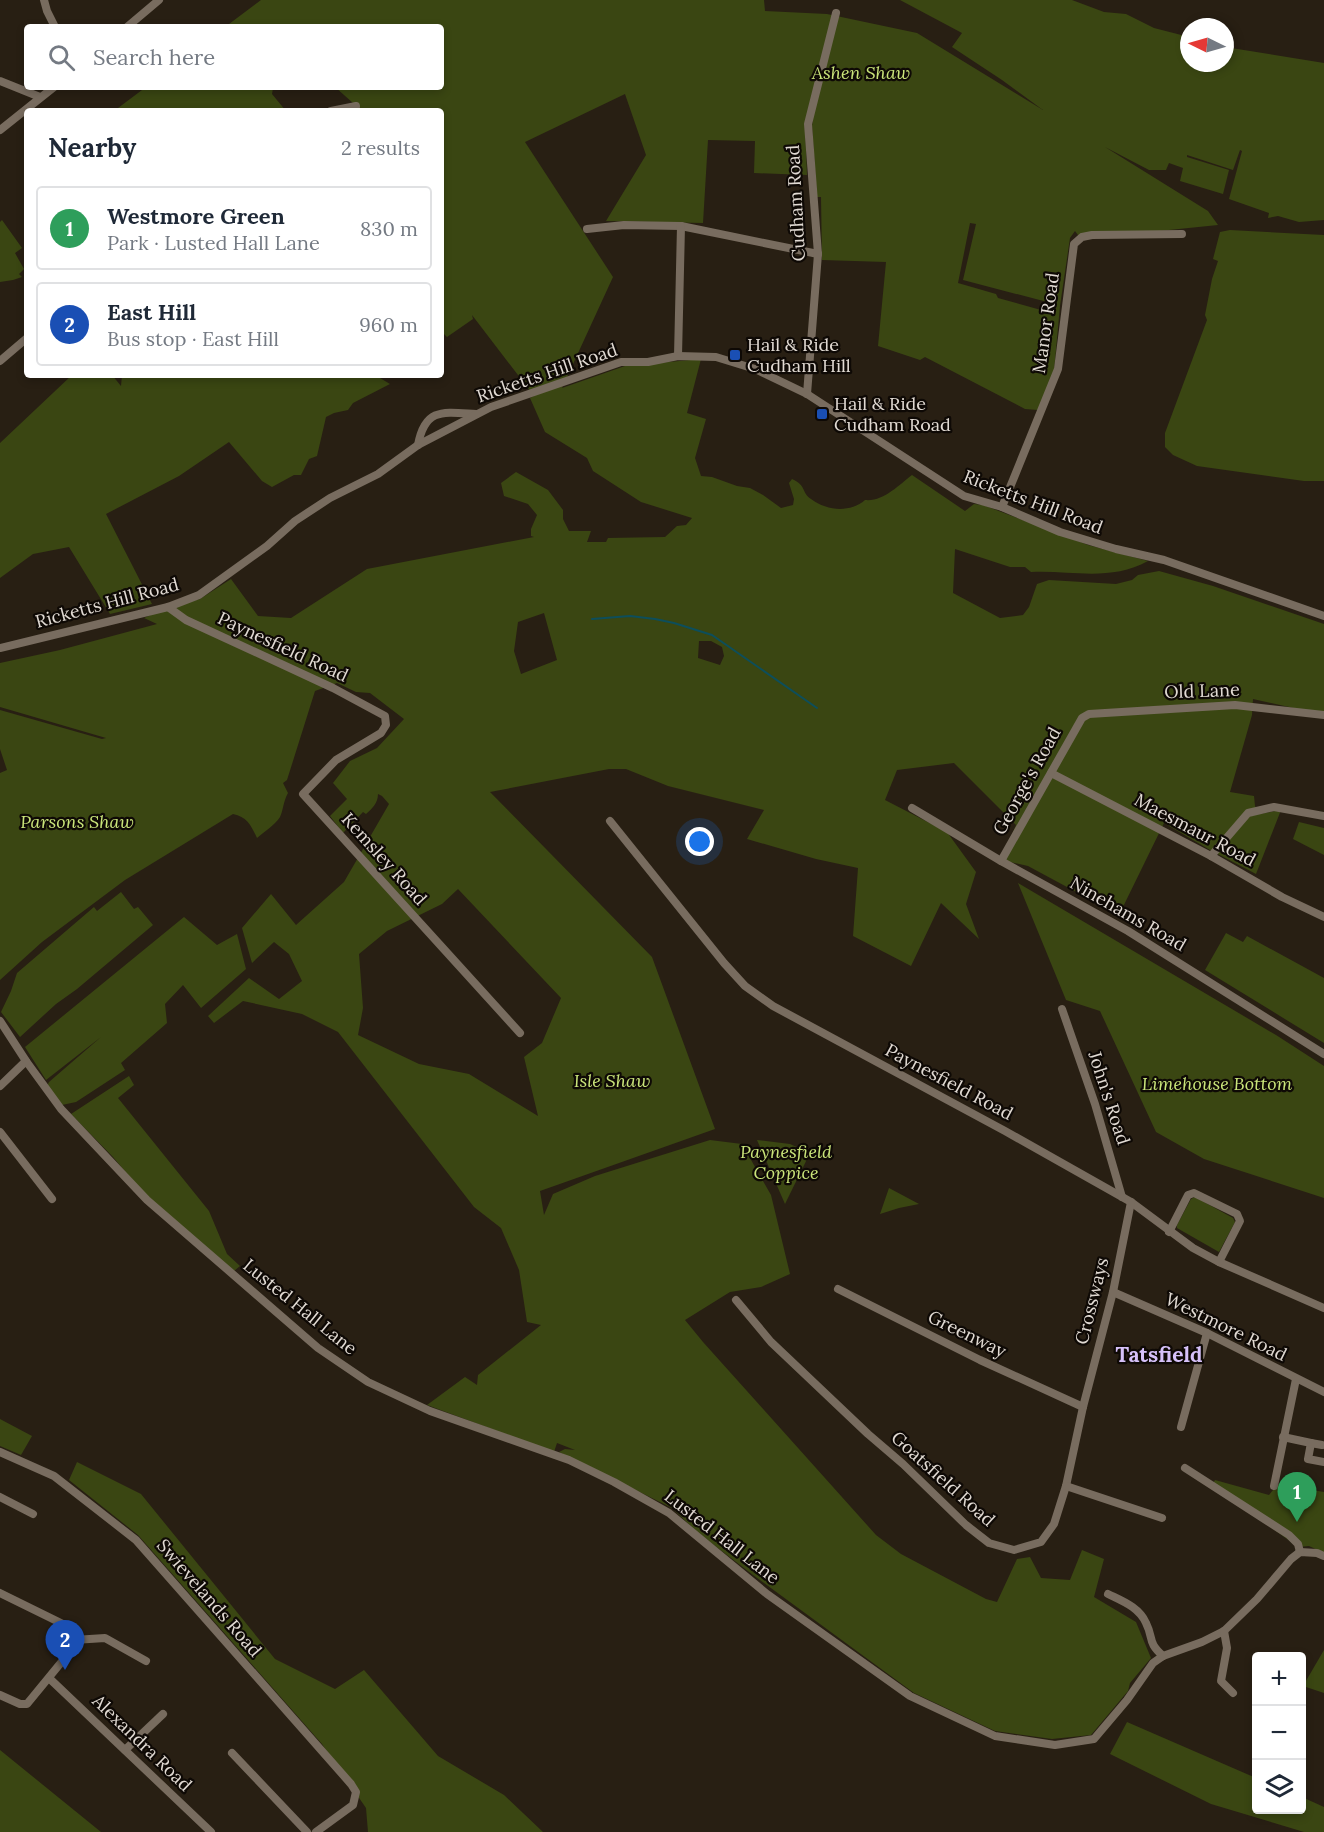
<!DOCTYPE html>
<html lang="en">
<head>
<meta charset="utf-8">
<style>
  :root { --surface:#fff; --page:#f6f6f7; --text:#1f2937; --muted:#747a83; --line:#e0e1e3; --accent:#69628b }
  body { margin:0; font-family:Lora,serif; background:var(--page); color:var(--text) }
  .controls { position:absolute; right:18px; bottom:18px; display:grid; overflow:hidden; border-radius:6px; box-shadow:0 3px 9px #0003 }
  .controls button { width:54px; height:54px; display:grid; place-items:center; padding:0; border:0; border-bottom:2px solid var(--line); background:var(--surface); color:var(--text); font:30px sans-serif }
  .compass { position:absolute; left:1180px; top:18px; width:54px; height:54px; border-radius:50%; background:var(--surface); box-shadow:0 3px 9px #0003; rotate:275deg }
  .you { position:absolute; left:700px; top:842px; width:21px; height:21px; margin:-15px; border:4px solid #fff; border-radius:50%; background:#1a73e8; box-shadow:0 0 0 9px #1a73e833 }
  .badge { display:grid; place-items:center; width:39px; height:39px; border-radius:50%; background:var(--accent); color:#fff; font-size:20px; font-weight:700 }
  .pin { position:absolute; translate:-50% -50px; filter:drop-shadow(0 2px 3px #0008) }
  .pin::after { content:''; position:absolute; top:32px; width:21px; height:18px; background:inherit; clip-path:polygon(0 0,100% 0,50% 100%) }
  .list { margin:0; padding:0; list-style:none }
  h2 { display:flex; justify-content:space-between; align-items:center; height:78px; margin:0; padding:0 24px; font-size:26px }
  h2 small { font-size:20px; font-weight:400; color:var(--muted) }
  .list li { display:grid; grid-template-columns:39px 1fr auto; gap:18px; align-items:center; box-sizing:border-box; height:84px; margin:0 12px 12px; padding:0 12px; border:2px solid var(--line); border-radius:6px }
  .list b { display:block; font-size:22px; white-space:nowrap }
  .list p { margin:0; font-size:20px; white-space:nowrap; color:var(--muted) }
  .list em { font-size:20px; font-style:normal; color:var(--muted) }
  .icon { flex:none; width:33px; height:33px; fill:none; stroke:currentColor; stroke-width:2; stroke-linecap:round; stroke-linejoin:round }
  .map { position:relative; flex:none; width:1324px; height:1832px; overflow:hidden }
  .search { position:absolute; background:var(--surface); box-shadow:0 3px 9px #0003; left:24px; top:24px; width:420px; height:66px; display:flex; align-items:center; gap:15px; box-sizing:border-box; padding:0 21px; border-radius:6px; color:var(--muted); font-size:22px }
  .panel { position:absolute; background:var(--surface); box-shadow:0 3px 9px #0003; left:24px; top:108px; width:420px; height:270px; border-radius:6px }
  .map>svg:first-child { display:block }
</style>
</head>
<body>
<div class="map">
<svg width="1324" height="1832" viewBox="0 0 1324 1832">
  <rect width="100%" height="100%" fill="#281f13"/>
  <g fill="#3a4612" fill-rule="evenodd">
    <path d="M261 0H764L765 11 827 14 917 33 1043 110 1002 80 952 47 962 33 900 0H1072L1104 12 1126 14 1154 28 1189 37V63H1225V47L1324 63V220L1299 222 1278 216 1268 218 1269 213 1229 199 1242 151 1240 150 1233 170 1187 155V157L1229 170 1223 194 1180 181 1183 168 1169 163 1166 170H1149L1105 147 1208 211 1218 225 1081 239 1075 231 1070 238 1060 306 1054 371 1038 410 1025 409 925 357 920 360 878 346 886 262 822 260 821 197H817L812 126 813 118 805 125 807 175 754 173 755 141 708 140 703 223 606 221 646 155 625 94 525 142 613 277 562 388 625 366 701 359 687 413 706 419 695 458 701 476 712 477 737 486 750 488 763 495 781 508 793 505 794 499 789 483 792 479C807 486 801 492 811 499 827 511 850 513 865 500 883 502 899 485 912 475L965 511 974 504 983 505 1088 545 1148 561C1110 582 1071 570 1031 572L1025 567H1010L955 549 953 593 1000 618 1023 615 1029 607 1037 584 1049 580 1116 584 1132 580 1138 575 1159 571 1213 586 1324 624V712L1298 709 1253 699 1252 715 1230 792 1254 796 1255 806 1260 814 1281 810 1256 874 1210 850 1164 823 1119 915 1028 866 1001 860 1016 825 954 763 897 770 885 800 947 832 976 872 966 904 979 939 941 903 911 966 853 936 858 868 816 859 747 839 764 810 668 786 626 769H609L490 792 652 957 715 1129 540 1191 544 1215 553 1194 595 1176 710 1140 742 1144 771 1195 790 1274 761 1287 730 1292 685 1320 703 1342 876 1535 901 1554 986 1599 997 1602 1017 1559 1030 1557 1041 1578 1070 1580 1082 1550 1104 1559 1094 1597 1136 1622 1151 1658 1130 1683 1128 1691 1091 1735 1052 1739 995 1731 914 1693 753 1575 697 1532 672 1508 559 1452 565 1449 575 1450 557 1443 554 1452 427 1405 465 1377 477 1385 478 1375 541 1325 527 1322 519 1270 501 1228 474 1207 338 1032 302 1014 243 1001 214 1023 208 1016 249 978 279 999 302 981 289 954 274 942 252 963 242 928 271 894 296 925 344 882 389 804 382 796 378 794C378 803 372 809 366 814L363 812 343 833 330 816 347 799 333 783 350 761 377 748 404 719 370 693 356 692 337 683 315 691 287 780 283 783 288 793C283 802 283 811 280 817 275 825 264 832 257 838 251 825 247 817 233 814L125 880 42 942 0 980V773L7 770 0 749V710L102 739 106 738 0 707V663L60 650 157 624 144 618 171 606 200 599 231 579 258 616 291 618 367 569 534 537 531 536V529L537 515 528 504 504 496 501 483 516 472 548 490 563 510V519L569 531H591L587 542H606L608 538 665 537 677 526 686 525 692 518 641 502 593 471 587 458 545 432 530 398 534 396 472 315 473 319 447 337 441 331V111H362L335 87H441V27H225ZM970 223 976 224 963 280 1051 303 1043 315 1041 310 998 298 996 294 958 283ZM544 613 557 660 521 674 514 651 518 622ZM699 641H711L722 647 724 656 720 665 698 658ZM458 889 561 998 542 1043 524 1057 538 1116 469 1074 419 1064 358 1035 363 1008 359 954 387 931 442 904Z"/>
    <path d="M146 87H279L273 88 272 94 286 111H114Z"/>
    <path d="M2 220 22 248 15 253 24 269 19 274 22 277 13 280 0 282V222Z"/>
    <path d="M1230 230 1324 235V481H1304L1197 466 1173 455 1165 447V433L1207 320 1205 315 1212 279 1218 261 1213 259 1220 232Z"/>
    <path d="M72 375H112L121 386 122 375H375L390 384 353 403 348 410 334 413 326 417 317 456 309 459 301 475H294L272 487 262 481 229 442 179 476 106 514 152 604 110 614 69 547 33 554 0 578V443Z"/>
    <path d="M1299 822 1324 828V855L1293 839Z"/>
    <path d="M1018 883 1276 1035 1324 1066V1198L1204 1159 1156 1132 1100 1011 1066 1000Z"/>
    <path d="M121 892 134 909 138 907 153 925 77 989 56 1004 20 1037 1 1012 11 991 17 973 94 907 97 911Z"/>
    <path d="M184 917 217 945 237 934 246 969 201 1008 183 985 165 1004 167 1023 121 1063 125 1070 76 1102 62 1105 47 1086 49 1082 101 1037 46 1080 25 1047Z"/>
    <path d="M1226 933 1243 942 1247 936 1324 978V1043L1205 970Z"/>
    <path d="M129 1076 134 1085 118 1098 209 1211 227 1254 240 1266 234 1271 150 1201 113 1157 71 1114Z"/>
    <path d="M757 1140 790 1144 810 1153 785 1204Z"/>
    <path d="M889 1188 919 1204 899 1208 880 1214Z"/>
    <path d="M1195 1197 1233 1218 1235 1222 1219 1252 1177 1228V1225L1191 1199Z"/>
    <path d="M0 1419 32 1436 21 1455 0 1446Z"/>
    <path d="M77 1462 141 1494 275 1659 335 1689 364 1670 438 1756 504 1795 543 1832H368L366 1808 322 1744 138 1535 69 1480Z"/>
    <path d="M1215 1480 1269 1495 1278 1484 1324 1492V1553L1309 1546 1298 1547 1212 1485Z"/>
    <path d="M1324 1650V1693L1303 1686Z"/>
    <path d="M1127 1722 1256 1778V1810H1302V1797L1324 1807V1832H1304L1211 1804 1110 1754Z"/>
    <path d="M0 1750 101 1832H0Z"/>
  </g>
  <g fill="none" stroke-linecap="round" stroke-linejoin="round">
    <path stroke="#0d4e5b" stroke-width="2" d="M592 619 630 616 655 619 674 623 712 635 817 708"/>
    <g stroke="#786c5f" stroke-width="8">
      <path d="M44 0 47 11 55 27"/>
      <path d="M127 27 159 0"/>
      <path d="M0 81 40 97"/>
      <path d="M331 111 356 106"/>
      <path d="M0 130 54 87"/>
      <path d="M587 229 624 225 681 226 818 254"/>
      <path d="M678 356 681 226"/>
      <path d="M0 361 27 338"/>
      <path d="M807 394 818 254 808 124 836 13"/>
      <path d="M418 445C425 407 444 412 476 414"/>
      <path d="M1002 507 1058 369 1074 244 1082 237 1092 235 1182 234"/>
      <path d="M168 607 186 620 333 688 385 716 386 725 381 733 336 760 303 794 520 1033"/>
      <path d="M0 648 168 607 199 595 267 546 295 521 330 498 378 474 418 445 491 407 621 362H648L678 356 716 357 755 369 807 394 964 496 1002 507 1060 532 1116 549 1164 560 1324 616"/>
      <path d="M1051 773 1211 856 1282 897 1324 917"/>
      <path d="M912 808 1001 861 1128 931 1324 1054"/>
      <path d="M610 821 724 963 745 986 773 1006 1005 1131 1131 1202 1193 1248 1219 1262 1324 1308"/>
      <path d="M1211 856 1248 813 1274 807 1324 816"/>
      <path d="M1001 861 1082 718 1089 714 1235 705 1324 715"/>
      <path d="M1062 1009 1095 1104 1122 1197"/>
      <path d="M0 1021 26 1061 61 1109 147 1200 318 1348 368 1382 430 1411 569 1460 614 1482 669 1513 767 1594 910 1696 995 1736 1055 1745 1094 1739 1127 1700 1153 1663 1163 1656 1202 1642 1224 1631 1257 1599 1291 1559 1300 1552 1317 1553 1324 1556"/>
      <path d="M0 1086 26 1061"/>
      <path d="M0 1132 52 1199"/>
      <path d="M1169 1232 1188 1195 1194 1193 1237 1214 1240 1221 1219 1262"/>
      <path d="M838 1289 980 1360 1083 1407"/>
      <path d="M1113 1292 1207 1333 1324 1392"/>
      <path d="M736 1300 771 1342 868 1434 903 1464 966 1525 989 1543 1014 1550 1041 1542 1054 1524 1066 1486 1083 1407 1113 1292 1131 1202"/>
      <path d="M1181 1427 1207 1333"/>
      <path d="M1283 1437 1311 1443 1308 1459 1324 1462"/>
      <path d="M1311 1443 1322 1445"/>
      <path d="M0 1452 54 1476 136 1540 351 1784 356 1792 353 1805 316 1832"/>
      <path d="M1185 1468 1289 1535 1298 1544 1300 1552"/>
      <path d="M1066 1486 1162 1518"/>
      <path d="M1274 1486 1296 1379"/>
      <path d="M0 1497 33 1514"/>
      <path d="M0 1593 67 1626C73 1633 75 1638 73 1648L27 1704H20L0 1695"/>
      <path d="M1108 1594C1122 1601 1139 1607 1146 1623 1154 1639 1147 1642 1163 1656"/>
      <path d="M1224 1631 1227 1648 1221 1681 1233 1693"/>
      <path d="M74 1640 105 1638 146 1661"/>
      <path d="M50 1679 211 1832"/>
      <path d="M125 1750 163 1714"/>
      <path d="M232 1753 307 1832"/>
    </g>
  </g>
  <g fill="#1a4fb4" stroke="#0e0905" stroke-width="2">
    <rect x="729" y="349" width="12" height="12" rx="3"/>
    <rect x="816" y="408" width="12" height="12" rx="3"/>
  </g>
  <g text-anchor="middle" stroke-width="4.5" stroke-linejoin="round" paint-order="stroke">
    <g font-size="18" font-style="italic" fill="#cae57a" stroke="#0e0905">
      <text x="861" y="79">Ashen Shaw</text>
      <text x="77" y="828">Parsons Shaw</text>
      <text x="612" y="1087">Isle Shaw</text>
      <text x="1217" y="1090">Limehouse Bottom</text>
      <text x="786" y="1158">Paynesfield<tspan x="786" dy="21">Coppice</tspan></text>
    </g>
    <g font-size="18" fill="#e1dad3" stroke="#0e0905">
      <text transform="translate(796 203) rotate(-93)" y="6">Cudham Road</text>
      <text transform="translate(1046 323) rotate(-82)" y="6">Manor Road</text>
      <text transform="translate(547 373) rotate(-19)" y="6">Ricketts Hill Road</text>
      <text transform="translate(1033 502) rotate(21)" y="6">Ricketts Hill Road</text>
      <text transform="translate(107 603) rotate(-15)" y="6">Ricketts Hill Road</text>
      <text transform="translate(283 647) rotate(25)" y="6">Paynesfield Road</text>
      <text transform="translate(1202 691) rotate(-2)" y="6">Old Lane</text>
      <text transform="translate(1027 781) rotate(-61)" y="6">George's Road</text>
      <text transform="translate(1195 830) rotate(28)" y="6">Maesmaur Road</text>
      <text transform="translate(384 859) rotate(48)" y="6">Kemsley Road</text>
      <text transform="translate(1128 914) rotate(30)" y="6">Ninehams Road</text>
      <text transform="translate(949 1082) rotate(28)" y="6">Paynesfield Road</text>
      <text transform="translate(1109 1098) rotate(72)" y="6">John's Road</text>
      <text transform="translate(1092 1301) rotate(-76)" y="6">Crossways</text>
      <text transform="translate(300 1307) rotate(39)" y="6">Lusted Hall Lane</text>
      <text transform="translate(1226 1327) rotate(26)" y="6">Westmore Road</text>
      <text transform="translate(967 1334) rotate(26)" y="6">Greenway</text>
      <text transform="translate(943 1479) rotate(42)" y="6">Goatsfield Road</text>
      <text transform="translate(722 1537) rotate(38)" y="6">Lusted Hall Lane</text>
      <text transform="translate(209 1598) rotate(49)" y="6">Swievelands Road</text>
      <text transform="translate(142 1743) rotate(44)" y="6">Alexandra Road</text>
    </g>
    <g font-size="18" fill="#e1dad3" stroke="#0e0905" text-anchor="start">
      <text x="747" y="351">Hail &amp; Ride<tspan x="747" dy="21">Cudham Hill</tspan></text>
      <text x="834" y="410">Hail &amp; Ride<tspan x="834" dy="21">Cudham Road</tspan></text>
    </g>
    <g font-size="21" font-weight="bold" fill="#d6c1f9" stroke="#0e0905">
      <text x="1159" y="1362">Tatsfield</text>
    </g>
  </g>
</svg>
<div class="controls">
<button>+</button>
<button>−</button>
<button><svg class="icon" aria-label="layers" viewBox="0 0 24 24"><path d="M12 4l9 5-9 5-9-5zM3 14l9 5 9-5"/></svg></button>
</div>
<svg class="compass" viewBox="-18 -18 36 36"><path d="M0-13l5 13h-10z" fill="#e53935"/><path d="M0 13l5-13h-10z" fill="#747a83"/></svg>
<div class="you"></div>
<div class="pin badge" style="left:1297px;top:1522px;background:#2e9e5b">1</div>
<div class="pin badge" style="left:65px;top:1670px;background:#1a4fb4">2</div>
<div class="search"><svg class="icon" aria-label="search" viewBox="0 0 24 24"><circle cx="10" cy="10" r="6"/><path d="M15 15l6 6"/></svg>Search here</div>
<section class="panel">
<h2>Nearby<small>2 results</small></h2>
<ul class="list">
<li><span class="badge" style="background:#2e9e5b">1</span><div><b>Westmore Green</b><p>Park · Lusted Hall Lane</p></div><em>830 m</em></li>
<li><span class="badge" style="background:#1a4fb4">2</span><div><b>East Hill</b><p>Bus stop · East Hill</p></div><em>960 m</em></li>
</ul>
</section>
</div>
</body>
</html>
